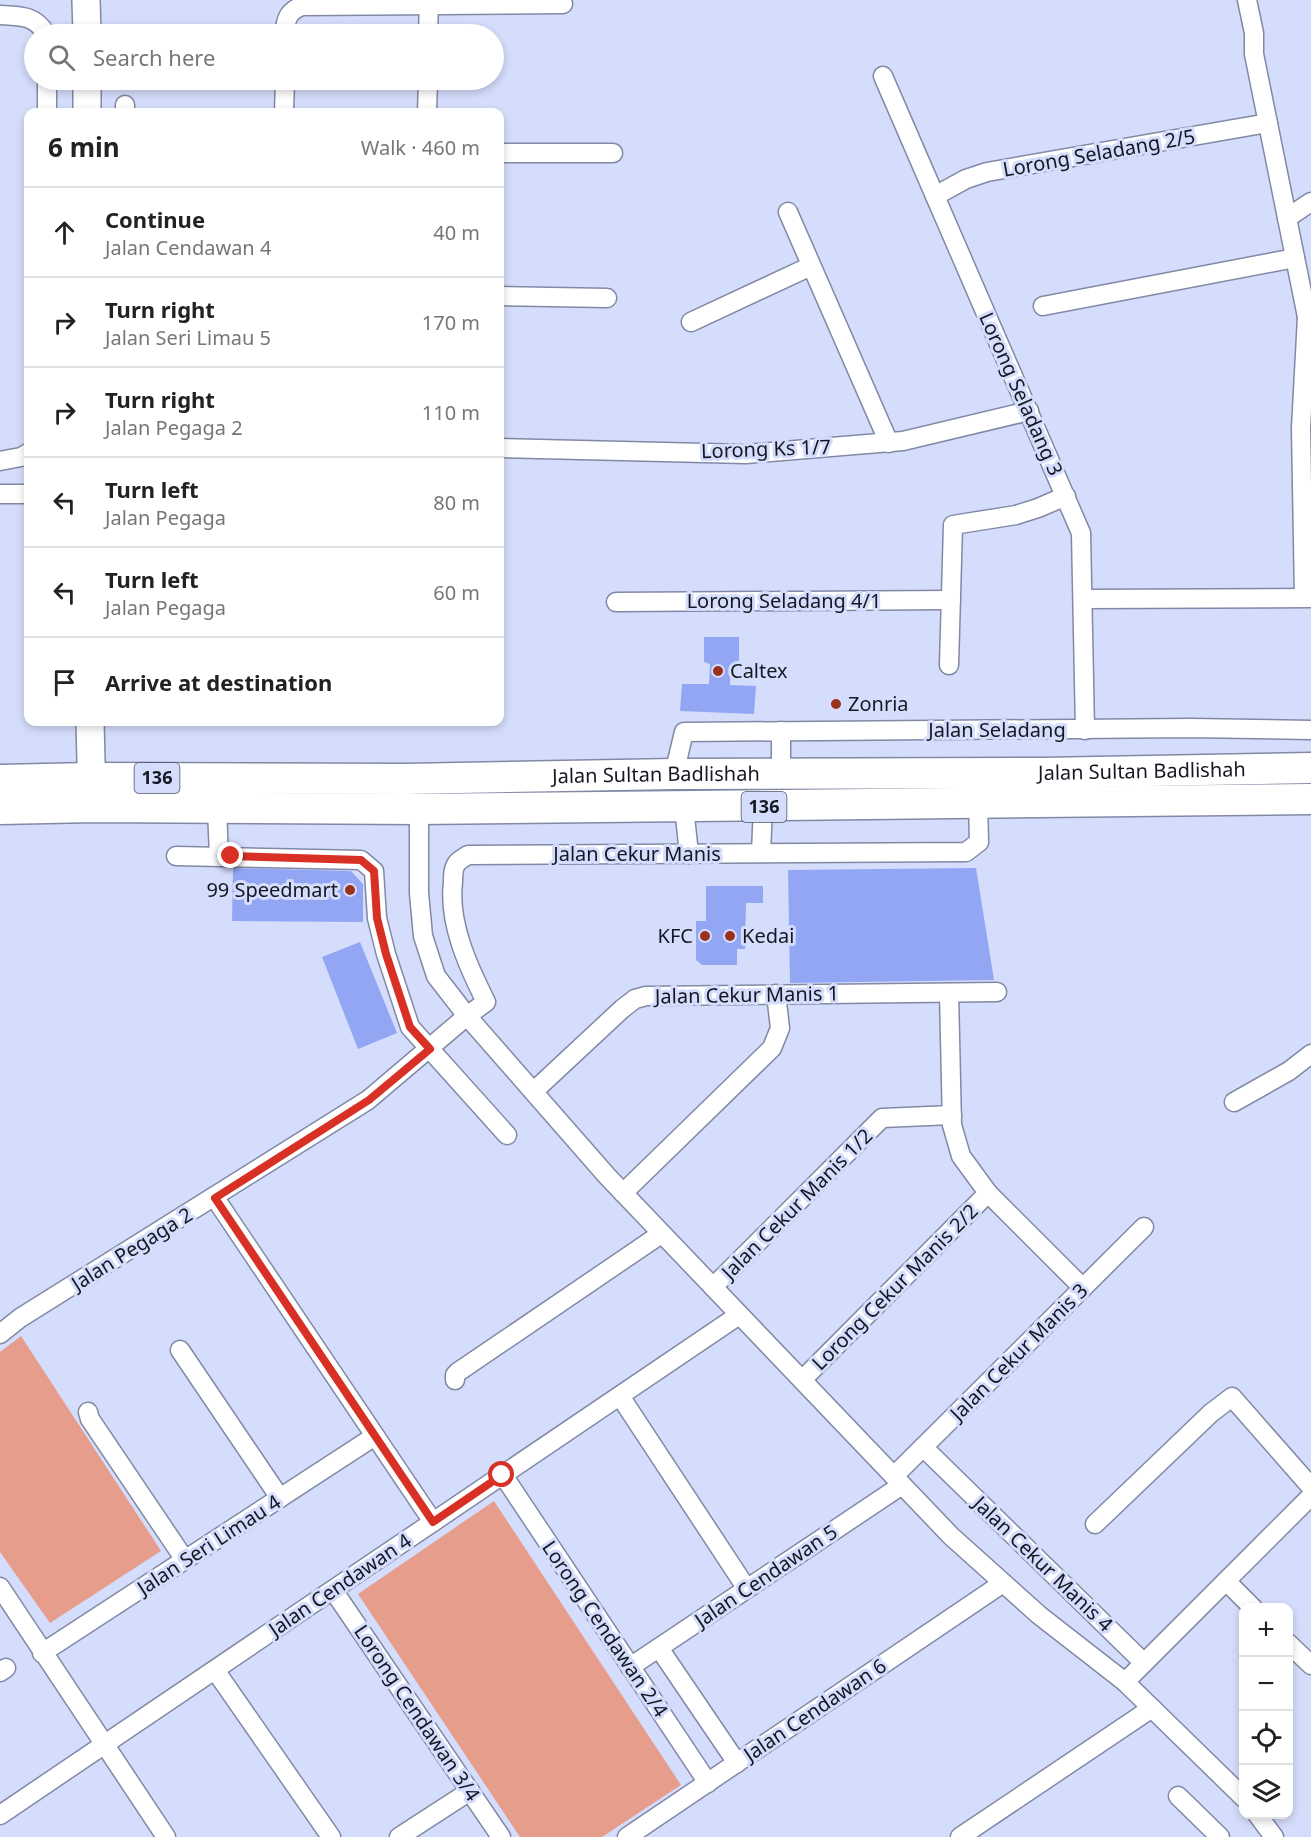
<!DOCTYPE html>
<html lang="en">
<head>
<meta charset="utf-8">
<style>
  :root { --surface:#fff; --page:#f6f6f6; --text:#222; --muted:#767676; --line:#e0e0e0 }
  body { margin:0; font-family:"Noto Sans",sans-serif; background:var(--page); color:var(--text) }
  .controls { position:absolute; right:18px; bottom:18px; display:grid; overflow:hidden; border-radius:12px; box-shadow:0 3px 9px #0003 }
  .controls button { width:54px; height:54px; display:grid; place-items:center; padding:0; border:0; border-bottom:2px solid var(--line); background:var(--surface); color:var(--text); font:30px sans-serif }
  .stop { position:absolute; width:18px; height:18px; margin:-14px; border:4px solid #d93025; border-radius:50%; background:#fff }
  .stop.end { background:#d93025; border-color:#fff; box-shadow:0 2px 6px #0008 }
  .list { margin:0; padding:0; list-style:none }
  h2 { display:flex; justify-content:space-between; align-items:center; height:78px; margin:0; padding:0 24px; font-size:26px }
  h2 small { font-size:20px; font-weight:400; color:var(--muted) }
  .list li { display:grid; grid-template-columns:39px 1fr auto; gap:18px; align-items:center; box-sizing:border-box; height:90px; padding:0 24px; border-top:2px solid var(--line) }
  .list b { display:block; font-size:22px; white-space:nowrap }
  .list p { margin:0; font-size:20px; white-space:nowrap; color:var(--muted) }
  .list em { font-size:20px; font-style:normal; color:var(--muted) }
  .icon { flex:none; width:33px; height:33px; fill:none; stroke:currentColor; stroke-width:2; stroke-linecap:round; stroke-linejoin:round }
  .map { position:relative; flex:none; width:1311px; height:1837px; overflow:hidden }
  .search { position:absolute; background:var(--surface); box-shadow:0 3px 9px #0003; left:24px; top:24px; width:480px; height:66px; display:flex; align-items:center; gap:15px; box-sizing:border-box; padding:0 21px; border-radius:33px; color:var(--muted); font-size:22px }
  .panel { position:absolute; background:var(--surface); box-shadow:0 3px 9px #0003; left:24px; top:108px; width:480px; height:618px; border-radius:12px }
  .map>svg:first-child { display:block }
</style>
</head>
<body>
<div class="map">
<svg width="1311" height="1837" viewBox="0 0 1311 1837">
  <rect width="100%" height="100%" fill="#d5ddfc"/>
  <g fill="#e69d8c">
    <path d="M21 1336 161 1551 50 1623 0 1552V1352Z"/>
    <path d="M494 1501 681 1785 602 1837H520L358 1594Z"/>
  </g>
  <g fill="#93a6f3">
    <path d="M704 637H739V662L731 664 730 685 756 686 754 714 680 711 682 684H709L710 664 704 662Z"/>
    <path d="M233 868 351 871 363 884V922L232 921Z"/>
    <path d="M976 868 994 980 790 983 788 870Z"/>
    <path d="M706 886H763V903H746L745 949H737V965H702L696 960V921H706Z"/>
    <path d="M360 942 397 1033 358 1049 322 957Z"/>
  </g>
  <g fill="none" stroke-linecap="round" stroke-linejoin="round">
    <g stroke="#8189a5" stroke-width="21">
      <g id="street">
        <path d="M1247 0 1254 33V54L1307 317 1311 324"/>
        <path d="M0 15C20 16 35 15 46 34"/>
        <path d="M285 34C285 20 288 11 302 6L563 4"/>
        <path d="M428 34 429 0"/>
        <path d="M883 76 1081 533 1085 730"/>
        <path d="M125 105V112"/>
        <path d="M47 112V80"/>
        <path d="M284 112 285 80"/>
        <path d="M427 112 428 80"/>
        <path d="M500 153H613"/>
        <path d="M935 196 966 179 987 172 1268 123"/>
        <path d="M788 212 889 443"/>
        <path d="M1287 218 1311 202"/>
        <path d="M500 296 607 298"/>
        <path d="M1043 306 1295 258"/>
        <path d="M691 322 811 266"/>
        <path d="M500 448 746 454 903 441 1029 411"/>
        <path d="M0 461 21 457 28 453"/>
        <path d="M0 494H28"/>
        <path d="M1304 597 1301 428 1307 317"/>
        <path d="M1083 599 1311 598"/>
        <path d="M616 602 951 600"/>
        <path d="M949 665 953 525 1016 515 1038 508 1066 496"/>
        <path d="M781 773V731"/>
        <path d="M674 774 684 732 1191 728 1311 730"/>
        <path d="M684 807 689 854"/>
        <path d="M217 809 219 856"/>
        <path d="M419 809V893L423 936 436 976 467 1016 607 1176 951 1536 1039 1615 1125 1682 1244 1798"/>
        <path d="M761 853 763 807"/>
        <path d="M176 856 361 860 374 871 377 918 386 954 410 1027 507 1135"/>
        <path d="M949 993 952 1125 961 1156 988 1193 1083 1288"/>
        <path d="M534 1091 622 1009 635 999 646 996 997 992"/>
        <path d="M1234 1102 1289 1071 1311 1054"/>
        <path d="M623 1193 772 1048 780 1028 776 994"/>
        <path d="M215 1198 433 1522"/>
        <path d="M713 1287 882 1118 952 1115"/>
        <path d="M0 1334 20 1318 368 1100 467 1016 486 1002C468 966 448 923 453 882 453 876 453 868 457 863 459 860 465 857 468 855L966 852 979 842 978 803"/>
        <path d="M180 1350 280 1498"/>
        <path d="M455 1380V1375L458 1372 661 1234"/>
        <path d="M802 1380 988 1193"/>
        <path d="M620 1396 747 1589"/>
        <path d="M88 1412 90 1419 185 1560"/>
        <path d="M923 1447 1144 1663 1125 1682"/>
        <path d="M503 1475 708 1783"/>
        <path d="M894 1476 1144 1227"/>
        <path d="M1095 1524 1211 1413 1232 1397 1311 1487"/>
        <path d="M1226 1581 1253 1608"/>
        <path d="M0 1587 166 1837"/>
        <path d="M333 1590 501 1837"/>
        <path d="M1288 1643 1311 1665"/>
        <path d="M659 1648 737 1763"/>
        <path d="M42 1653 375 1436"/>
        <path d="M1144 1663 1311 1496"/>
        <path d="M630 1667 902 1485"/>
        <path d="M215 1670 331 1837"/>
        <path d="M0 1672 6 1668"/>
        <path d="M1178 1796 1220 1837"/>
        <path d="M1257 1814 1274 1837"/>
        <path d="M0 1815 739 1315"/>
        <path d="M399 1837 470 1791"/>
        <path d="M627 1837 1003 1583"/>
        <path d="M960 1837 1152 1708"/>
      </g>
    </g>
    <g stroke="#8189a5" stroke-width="30">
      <g id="secondary">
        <path d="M86 0 87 34"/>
        <path d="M87 80V112"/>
        <path d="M90 722 92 800"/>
      </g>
    </g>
    <g stroke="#8189a5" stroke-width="33">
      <g id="primary">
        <path id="s1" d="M0 780 90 778 406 779 674 774 1042 773 1311 768"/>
        <path d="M0 809 93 807 419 809 1311 799"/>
      </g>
    </g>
    <use href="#street" stroke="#fff" stroke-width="18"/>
    <use href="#secondary" stroke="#fff" stroke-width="27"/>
    <use href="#primary" stroke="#fff" stroke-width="30"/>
  </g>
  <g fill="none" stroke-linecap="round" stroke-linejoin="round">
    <path stroke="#d93025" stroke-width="8" d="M231 856 361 860 374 871 377 918 386 954 410 1027 430 1049 369 1100 215 1198 433 1522 502 1475"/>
  </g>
  <g fill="#9a311c" stroke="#d5ddfc" stroke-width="2">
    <circle cx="718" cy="671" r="6"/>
    <circle cx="836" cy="704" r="6"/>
    <circle cx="350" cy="890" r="6"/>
    <circle cx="705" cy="936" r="6"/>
    <circle cx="730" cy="936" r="6"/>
  </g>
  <g text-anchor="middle" stroke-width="6" stroke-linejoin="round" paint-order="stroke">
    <g fill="#d5ddfc" stroke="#4f5363" stroke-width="1.5">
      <rect x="134.5" y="763" width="45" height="30" rx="4.5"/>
      <rect x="741.5" y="792" width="45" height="30" rx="4.5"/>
    </g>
    <g font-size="18" font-weight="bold" fill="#151822">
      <text x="157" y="784">136</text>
      <text x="764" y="813">136</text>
    </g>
    <g font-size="20" fill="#151822" stroke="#d5ddfc">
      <text transform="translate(1099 153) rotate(-10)" y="7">Lorong Seladang 2/5</text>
      <text transform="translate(1021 394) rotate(66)" y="7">Lorong Seladang 3</text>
      <text transform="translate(766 449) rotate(-2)" y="7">Lorong Ks 1/7</text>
      <text x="784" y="608">Lorong Seladang 4/1</text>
      <text x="997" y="737">Jalan Seladang</text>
      <text dy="7" stroke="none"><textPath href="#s1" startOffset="1142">Jalan Sultan Badlishah</textPath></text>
      <text dy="7" stroke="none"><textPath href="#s1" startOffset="656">Jalan Sultan Badlishah</textPath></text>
      <text x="637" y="861">Jalan Cekur Manis</text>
      <text transform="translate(747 995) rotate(-1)" y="7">Jalan Cekur Manis 1</text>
      <text transform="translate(797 1204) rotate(-45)" y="7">Jalan Cekur Manis 1/2</text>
      <text transform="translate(132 1249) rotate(-32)" y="7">Jalan Pegaga 2</text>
      <text transform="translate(895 1287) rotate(-45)" y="7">Lorong Cekur Manis 2/2</text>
      <text transform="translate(1019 1352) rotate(-45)" y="7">Jalan Cekur Manis 3</text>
      <text transform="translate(209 1545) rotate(-33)" y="7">Jalan Seri Limau 4</text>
      <text transform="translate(1043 1564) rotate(44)" y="7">Jalan Cekur Manis 4</text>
      <text transform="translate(766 1576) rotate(-34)" y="7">Jalan Cendawan 5</text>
      <text transform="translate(340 1585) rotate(-34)" y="7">Jalan Cendawan 4</text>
      <text transform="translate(605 1629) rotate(56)" y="7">Lorong Cendawan 2/4</text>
      <text transform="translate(815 1710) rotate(-34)" y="7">Jalan Cendawan 6</text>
      <text transform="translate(417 1713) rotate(56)" y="7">Lorong Cendawan 3/4</text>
    </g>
    <g font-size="20" fill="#151822" stroke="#d5ddfc" text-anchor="start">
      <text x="730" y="678">Caltex</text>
      <text x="848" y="711">Zonria</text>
      <text x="338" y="897" text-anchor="end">99 Speedmart</text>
      <text x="693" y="943" text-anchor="end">KFC</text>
      <text x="742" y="943">Kedai</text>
    </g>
  </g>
</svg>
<div class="controls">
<button>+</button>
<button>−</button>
<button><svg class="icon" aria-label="locate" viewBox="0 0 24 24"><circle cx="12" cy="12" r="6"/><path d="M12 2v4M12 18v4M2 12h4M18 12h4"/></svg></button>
<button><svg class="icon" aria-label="layers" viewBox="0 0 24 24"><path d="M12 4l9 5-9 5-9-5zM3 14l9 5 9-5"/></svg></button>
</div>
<div class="stop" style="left:502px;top:1475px"></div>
<div class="stop end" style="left:231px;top:856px"></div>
<div class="search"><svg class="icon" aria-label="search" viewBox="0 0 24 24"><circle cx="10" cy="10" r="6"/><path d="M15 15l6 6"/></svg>Search here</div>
<section class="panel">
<h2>6 min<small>Walk · 460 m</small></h2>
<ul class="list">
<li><svg class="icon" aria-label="ahead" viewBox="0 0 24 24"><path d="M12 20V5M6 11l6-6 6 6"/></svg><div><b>Continue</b><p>Jalan Cendawan 4</p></div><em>40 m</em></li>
<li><svg class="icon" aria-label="right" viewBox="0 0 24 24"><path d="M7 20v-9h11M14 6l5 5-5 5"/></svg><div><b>Turn right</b><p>Jalan Seri Limau 5</p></div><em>170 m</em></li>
<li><svg class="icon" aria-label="right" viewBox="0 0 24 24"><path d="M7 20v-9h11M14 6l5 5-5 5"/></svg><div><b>Turn right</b><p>Jalan Pegaga 2</p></div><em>110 m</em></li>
<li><svg class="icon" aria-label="left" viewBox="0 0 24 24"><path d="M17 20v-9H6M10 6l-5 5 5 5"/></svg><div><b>Turn left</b><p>Jalan Pegaga</p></div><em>80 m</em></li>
<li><svg class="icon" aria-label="left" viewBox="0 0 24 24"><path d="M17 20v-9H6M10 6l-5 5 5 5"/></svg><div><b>Turn left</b><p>Jalan Pegaga</p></div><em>60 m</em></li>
<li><svg class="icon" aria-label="arrive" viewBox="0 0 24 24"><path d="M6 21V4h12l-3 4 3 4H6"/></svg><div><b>Arrive at destination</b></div></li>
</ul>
</section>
</div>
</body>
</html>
